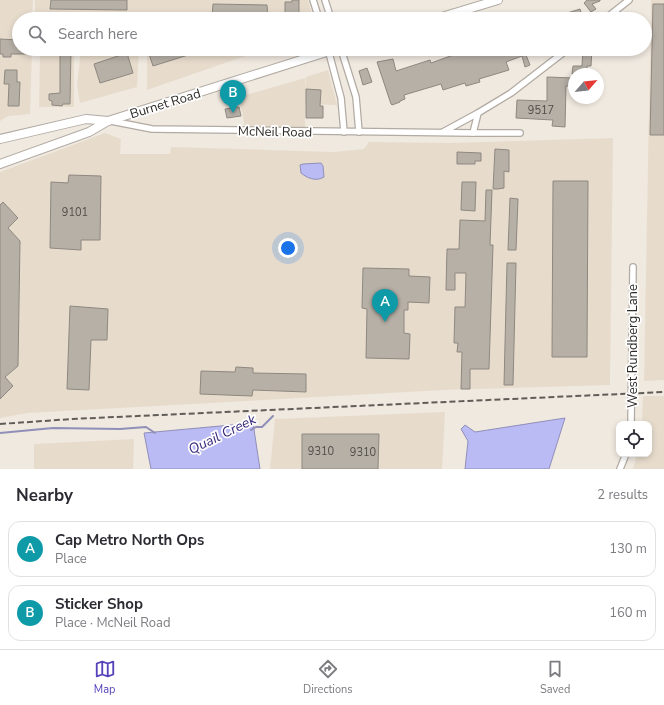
<!DOCTYPE html>
<html lang="en">
<head>
<meta charset="utf-8">
<style>
  :root { --surface:#fff; --page:#f7f7f7; --text:#2b2b33; --muted:#7c7c81; --line:#e1e1e2; --accent:#5541b9 }
  body { margin:0; font-family:"Nunito Sans",sans-serif; background:var(--page); color:var(--text) }
  .controls { position:absolute; right:12px; bottom:12px; display:grid; overflow:hidden; border-radius:8px; box-shadow:0 2px 6px #0003 }
  .controls button { width:36px; height:36px; display:grid; place-items:center; padding:0; border:0; border-bottom:1px solid var(--line); background:var(--surface); color:var(--text); font:20px sans-serif }
  .compass { position:absolute; left:568px; top:68px; width:36px; height:36px; border-radius:50%; background:var(--surface); box-shadow:0 2px 6px #0003; rotate:62deg }
  .you { position:absolute; left:288px; top:248px; width:14px; height:14px; margin:-10px; border:3px solid #fff; border-radius:50%; background:#1a73e8; box-shadow:0 0 0 6px #1a73e833 }
  .badge { display:grid; place-items:center; width:26px; height:26px; border-radius:50%; background:var(--accent); color:#fff; font-size:13px; font-weight:700 }
  .pin { position:absolute; translate:-50% -33px; filter:drop-shadow(0 1px 2px #0008) }
  .pin::after { content:''; position:absolute; top:21px; width:14px; height:12px; background:inherit; clip-path:polygon(0 0,100% 0,50% 100%) }
  .list { margin:0; padding:0; list-style:none }
  h2 { display:flex; justify-content:space-between; align-items:center; height:52px; margin:0; padding:0 16px; font-size:17px }
  h2 small { font-size:13px; font-weight:400; color:var(--muted) }
  .list li { display:grid; grid-template-columns:26px 1fr auto; gap:12px; align-items:center; box-sizing:border-box; height:56px; margin:0 8px 8px; padding:0 8px; border:1px solid var(--line); border-radius:12px }
  .list b { display:block; font-size:15px; white-space:nowrap }
  .list p { margin:0; font-size:13px; white-space:nowrap; color:var(--muted) }
  .list em { font-size:13px; font-style:normal; color:var(--muted) }
  .icon { flex:none; width:22px; height:22px; fill:none; stroke:currentColor; stroke-width:2; stroke-linecap:round; stroke-linejoin:round }
  .map { position:relative; flex:none; width:664px; height:469px; overflow:hidden }
  .search { position:absolute; background:var(--surface); box-shadow:0 2px 6px #0003; left:12px; right:12px; top:12px; height:44px; display:flex; align-items:center; gap:10px; box-sizing:border-box; padding:0 14px; border-radius:22px; color:var(--muted); font-size:15px }
  .sheet { height:180px; background:var(--surface) }
  nav { display:flex; justify-content:space-around; align-items:center; box-sizing:border-box; height:56px; border-top:1px solid var(--line); background:var(--surface); font-size:11px; color:var(--muted) }
  nav a { display:grid; justify-items:center; gap:2px }
  nav .on { color:var(--accent) }
  .map>svg:first-child { display:block }
</style>
</head>
<body>
<div class="map">
<svg width="664" height="469" viewBox="0 0 664 469">
  <rect width="100%" height="100%" fill="#f0e9e0"/>
  <g fill="#e7dccc">
    <path d="M0 0H33L32 19H19V49H32L30 114 8 116 0 121Z"/>
    <path d="M35 0H308L313 19H147V11L144 19H35Z"/>
    <path d="M651 0H664V380L644 381Z"/>
    <path d="M40 49H74V107H39Z"/>
    <path d="M81 49H139L137 87 80 103 77 85Z"/>
    <path d="M147 49H265L147 90Z"/>
    <path d="M328 70 337 105 305 104V128L245 127 239 97 305 78 306 88V77Z"/>
    <path d="M105 133 121 139 120 154H170L171 147 333 152 364 149 369 142 450 143 613 138 610 385 444 390 28 413 0 418V172Z"/>
    <path d="M643 396H664V469H633L637 454H649V424H642Z"/>
    <path d="M445 412 442 469H270L275 419Z"/>
    <path d="M134 439 133 469H34V444Z"/>
  </g>
  <g fill="#babaf5" stroke="#908fb8">
    <path d="M321 163 323 166 324 177C316 182 307 178 301 173L300 165 303 164Z"/>
    <path d="M565 418 549 469H465L468 441 461 429 465 425 475 432Z"/>
    <path d="M253 423 260 469H151L144 433Z"/>
  </g>
  <g fill="none" stroke-linecap="round" stroke-linejoin="round">
    <g stroke="#908fb8" stroke-width="2">
      <path d="M251 430 256 427H262L273 416"/>
      <path d="M0 433 53 428 120 429 146 427 155 433"/>
    </g>
  </g>
  <g fill="#b6b0a7" stroke="#8e8880">
    <path d="M51 0H127V10L50 9Z"/>
    <path d="M292 0H299V19H285V2H292Z"/>
    <path d="M587 0H600V1L592 4 596 9 591 12 584 3Z"/>
    <path d="M213 4 267 5 268 19H212Z"/>
    <path d="M653 4H664V135H650Z"/>
    <path d="M580 9 583 19H551V18Z"/>
    <path d="M0 39 19 40V49H29V54H11V57H3V54H0Z"/>
    <path d="M60 49H71L70 104H63L62 106 52 105V101L49 100V94L60 93Z"/>
    <path d="M166 49H204V50L153 66 149 54Z"/>
    <path d="M470 49H527L529 54 526 55 530 65 525 67 522 56 506 62 509 70 479 79 480 82 466 86 465 83 443 90 441 84 404 95 405 99 400 101V102L392 105 391 104 377 62 393 59 396 71 430 60 431 63Z"/>
    <path d="M583 49H592L591 66H587V74H572L573 66H582Z"/>
    <path d="M127 53 133 73 100 83 94 64Z"/>
    <path d="M367 68 372 82 363 85 359 71Z"/>
    <path d="M5 70H17V82H20L19 106H8L9 84H4Z"/>
    <path d="M547 77 574 78V86H566L565 127 552 126 553 120 516 118 517 100 547 101Z"/>
    <path d="M306 89 321 90 320 106H323V118H306Z"/>
    <path d="M239 107 241 116 227 118 225 109Z"/>
    <path d="M495 149 509 150V172L504 171V188L498 189H493Z"/>
    <path d="M457 152 481 153V161H475V164H457Z"/>
    <path d="M69 175 101 176 100 240H81V250L50 248 51 182 68 183Z"/>
    <path d="M553 181H588L587 357H552Z"/>
    <path d="M462 182H476L475 211 461 210Z"/>
    <path d="M486 190H492L490 245H493L489 369H470V389H461L462 352H457L458 343H454L455 307H465L466 273H455V290H446L447 249H459L460 220 485 221Z"/>
    <path d="M510 198 518 199 516 250H508Z"/>
    <path d="M3 202 18 218 8 228 20 241 18 366 5 377 13 386 0 399V205Z"/>
    <path d="M507 263H516L513 385H504Z"/>
    <path d="M363 268 409 269V276L430 277 429 303 408 302V310H404V333L410 334 409 359 366 358 367 309 362 308Z"/>
    <path d="M70 306 108 309 107 340H91L89 390 67 389Z"/>
    <path d="M236 367 253 368V373L306 374V392L253 390 252 396 200 394 201 371 235 372Z"/>
    <path d="M302 434H379L378 469H302Z"/>
  </g>
  <g fill="none" stroke-linecap="round" stroke-linejoin="round">
    <g stroke="#b2aba3" stroke-width="8">
      <g id="street">
        <path d="M313 0 319 19"/>
        <path d="M325 0 331 19"/>
        <path d="M605 19 629 0"/>
        <path d="M328 49 341 98 344 132"/>
        <path d="M341 49 356 97 359 132"/>
        <path d="M111 121 152 129 473 133 478 113 511 93 568 49"/>
        <path d="M443 132 478 113"/>
        <path d="M473 133H520"/>
        <path d="M631 424 633 267"/>
        <path d="M620 469 626 454"/>
      </g>
    </g>
    <g stroke="#b2aba3" stroke-width="10">
      <g id="secondary">
        <path d="M435 19 498 0"/>
        <path d="M0 139 86 119 108 121"/>
        <path d="M0 164 89 132 108 121 336 49"/>
      </g>
    </g>
    <use href="#street" stroke="#fff" stroke-width="5.5"/>
    <use href="#secondary" stroke="#fff" stroke-width="8"/>
    <path stroke="#605c57" stroke-width="2" stroke-dasharray="6 3" stroke-linecap="butt" d="M0 424 72 419 664 392"/>
  </g>
  <g text-anchor="middle" stroke-width="3.5" stroke-linejoin="round" paint-order="stroke">
    <g font-size="11" fill="#504c48">
      <text x="541" y="114">9517</text>
      <text x="75" y="216">9101</text>
      <text x="321" y="455">9310</text>
      <text x="363" y="456">9310</text>
    </g>
    <g font-size="13" fill="#2e2b28" stroke="#fff">
      <text transform="translate(165 103) rotate(-17)" y="5">Burnet Road</text>
      <text transform="translate(275 131) rotate(1)" y="5">McNeil Road</text>
      <text transform="translate(632 346) rotate(-90)" y="5">West Rundberg Lane</text>
    </g>
    <g font-size="14" font-style="italic" fill="#37297c" stroke="#fff">
      <text transform="translate(222 434) rotate(-26)" y="5">Quail Creek</text>
    </g>
  </g>
</svg>
<div class="controls">
<button><svg class="icon" aria-label="locate" viewBox="0 0 24 24"><circle cx="12" cy="12" r="6"/><path d="M12 2v4M12 18v4M2 12h4M18 12h4"/></svg></button>
</div>
<svg class="compass" viewBox="-18 -18 36 36"><path d="M0-13l5 13h-10z" fill="#e53935"/><path d="M0 13l5-13h-10z" fill="#7c7c81"/></svg>
<div class="you"></div>
<div class="pin badge" style="left:385px;top:322px;background:#0f9aa8">A</div>
<div class="pin badge" style="left:233px;top:113px;background:#0f9aa8">B</div>
<div class="search"><svg class="icon" aria-label="search" viewBox="0 0 24 24"><circle cx="10" cy="10" r="6"/><path d="M15 15l6 6"/></svg>Search here</div>
</div>
<section class="sheet">
<h2>Nearby<small>2 results</small></h2>
<ul class="list">
<li><span class="badge" style="background:#0f9aa8">A</span><div><b>Cap Metro North Ops</b><p>Place</p></div><em>130 m</em></li>
<li><span class="badge" style="background:#0f9aa8">B</span><div><b>Sticker Shop</b><p>Place · McNeil Road</p></div><em>160 m</em></li>
</ul>
</section>
<nav>
<a class="on"><svg class="icon" aria-label="map" viewBox="0 0 24 24"><path d="M3 6l6-2 6 2 6-2v14l-6 2-6-2-6 2zM9 4v14M15 6v14"/></svg>Map</a>
<a><svg class="icon" aria-label="directions" viewBox="0 0 24 24"><path d="M12 3l9 9-9 9-9-9zM9 14v-3h6M13 9l2 2-2 2"/></svg>Directions</a>
<a><svg class="icon" aria-label="saved" viewBox="0 0 24 24"><path d="M7 4h10v16l-5-4-5 4z"/></svg>Saved</a>
</nav>
</body>
</html>
